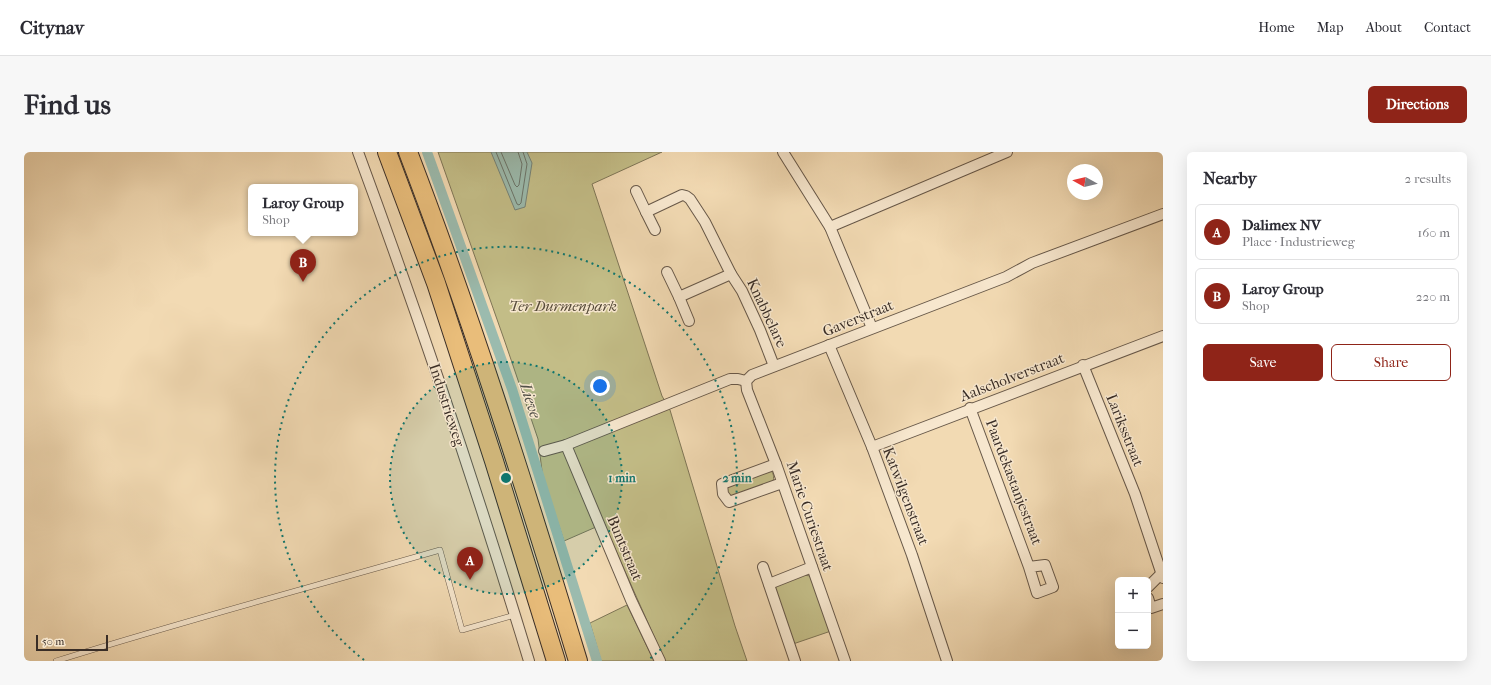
<!DOCTYPE html>
<html lang="en">
<head>
<meta charset="utf-8">
<style>
  :root { --surface:#fff; --page:#f7f7f7; --text:#2b2b33; --muted:#7c7c81; --line:#e1e1e2; --accent:#8f2418 }
  body { margin:0; font-family:"IM FELL French Canon",serif; background:var(--page); color:var(--text) }
  .controls { position:absolute; right:12px; bottom:12px; display:grid; overflow:hidden; border-radius:6px; box-shadow:0 4px 16px #0002 }
  .controls button { width:36px; height:36px; display:grid; place-items:center; padding:0; border:0; border-bottom:1px solid var(--line); background:var(--surface); color:var(--text); font:20px sans-serif }
  .compass { position:absolute; left:1043px; top:12px; width:36px; height:36px; border-radius:50%; background:var(--surface); box-shadow:0 4px 16px #0002; rotate:278deg }
  .scale { position:absolute; left:12px; bottom:10px; width:72px; box-sizing:border-box; padding-left:4px; border:2px solid #392d26; border-top:0; font-size:11px; line-height:14px; white-space:nowrap; color:#392d26; -webkit-text-stroke:3px #f7e7ce; paint-order:stroke }
  .you { position:absolute; left:576px; top:234px; width:14px; height:14px; margin:-10px; border:3px solid #fff; border-radius:50%; background:#1a73e8; box-shadow:0 0 0 6px #1a73e833 }
  .badge { display:grid; place-items:center; width:26px; height:26px; border-radius:50%; background:var(--accent); color:#fff; font-size:13px; font-weight:700 }
  .pin { position:absolute; translate:-50% -33px; filter:drop-shadow(0 1px 2px #0008) }
  .pin::after { content:''; position:absolute; top:21px; width:14px; height:12px; background:inherit; clip-path:polygon(0 0,100% 0,50% 100%) }
  .popup { position:absolute; left:224px; top:32px; width:110px; height:52px; box-sizing:border-box; display:grid; place-content:center; border-radius:6px; background:var(--surface); filter:drop-shadow(0 1px 3px #0005); font-size:13px; white-space:nowrap; color:var(--muted) }
  .popup b { font-size:15px; color:var(--text) }
  .popup::after { content:''; position:absolute; left:50%; top:100%; margin-left:-8px; border:8px solid transparent; border-top-color:var(--surface) }
  .list { margin:0; padding:0; list-style:none }
  h2 { display:flex; justify-content:space-between; align-items:center; height:52px; margin:0; padding:0 16px; font-size:17px }
  h2 small { font-size:13px; font-weight:400; color:var(--muted) }
  .list li { display:grid; grid-template-columns:26px 1fr auto; gap:12px; align-items:center; box-sizing:border-box; height:56px; margin:0 8px 8px; padding:0 8px; border:1px solid var(--line); border-radius:6px }
  .list b { display:block; font-size:15px; white-space:nowrap }
  .list p { margin:0; font-size:13px; white-space:nowrap; color:var(--muted) }
  .list em { font-size:13px; font-style:normal; color:var(--muted) }
  .actions { display:flex; gap:8px; padding:12px 16px }
  .actions a { flex:1; padding:9px 0; border:1px solid var(--accent); border-radius:6px; text-align:center; font-size:14px; color:var(--accent) }
  .actions .main { background:var(--accent); color:#fff }
  .map { position:relative; flex:none; width:1139px; height:509px; overflow:hidden; border-radius:6px }
  header { display:flex; align-items:center; gap:24px; box-sizing:border-box; height:56px; padding:0 20px; background:var(--surface); border-bottom:1px solid var(--line) }
  header strong { font-size:19px }
  nav { display:flex; gap:22px; margin-inline-start:auto; font-size:14px }
  .intro { display:flex; align-items:center; justify-content:space-between; box-sizing:border-box; height:96px; padding:0 24px }
  h1 { margin:0; font-size:28px }
  .button { padding:10px 18px; border-radius:6px; background:var(--accent); color:#fff; font-size:14px; font-weight:700 }
  main { display:flex; gap:24px; padding:0 24px }
  aside { flex:1; background:var(--surface); border-radius:6px; box-shadow:0 4px 16px #0002 }
  .map>svg:first-child { display:block }
</style>
</head>
<body>
<header>
<strong>Citynav</strong>
<nav><a>Home</a><a>Map</a><a>About</a><a>Contact</a></nav>
</header>
<div class="intro"><h1>Find us</h1><a class="button">Directions</a></div>
<main>
<div class="map">
<svg width="1139" height="509" viewBox="0 0 1139 509">
  <rect width="100%" height="100%" fill="#f2dab3"/>
  <filter id="stains"><feTurbulence type="fractalNoise" baseFrequency=".005" numOctaves="4"/><feColorMatrix values="0 0 0 0 .2 0 0 0 0 .09 0 0 0 0 .02 0 0 0 .5 -.17"/></filter>
  <radialGradient id="worn" r=".72"><stop offset=".6" stop-color="#630" stop-opacity="0"/><stop offset="1" stop-color="#630" stop-opacity=".3"/></radialGradient>
  <g fill="#c3bd87" stroke="#7e7556">
    <path d="M414 0H638L568 32 638 244 646 258 711 474 723 509H641L551 307 572 375 540 389 519 327 514 287 481 190Z"/>
    <path d="M746 318C750 321 750 325 749 330L708 345 704 344 701 338 703 333Z"/>
    <path d="M778 423 787 424 807 479 769 492 751 439 752 434Z"/>
    <path d="M603 453 630 509H577L566 471Z"/>
  </g>
  <path fill="#9bbbae" stroke="#748278" d="M467 0H503L508 11 501 55 491 58Z"/>
  <g fill="none" stroke-linecap="round" stroke-linejoin="round">
    <g stroke="#6a746a" stroke-width="1">
      <path d="M472 0 493 52 495 53 497 51 503 12 499 0"/>
      <path d="M477 0 491 33 493 35 495 33 498 12 494 0"/>
    </g>
    <path stroke="#9bbbae" stroke-width="10" d="M403 0 488 237 573 509"/>
    <g stroke="#675849" stroke-width="6">
      <path id="lane" d="M32 509C159 469 288 435 416 398L438 478 491 463"/>
    </g>
    <g stroke="#675849" stroke-width="12">
      <g id="street">
        <path d="M334 0C396 168 453 338 505 509"/>
        <path d="M759 0 806 75 848 176"/>
        <path d="M612 39 622 60 658 43 662 44 666 47 681 70 707 122 718 139 736 178 750 214"/>
        <path d="M622 60 631 78"/>
        <path d="M806 75 983 0"/>
        <path d="M643 120 655 145 707 122"/>
        <path d="M655 145 665 169"/>
        <path d="M805 193 848 295 888 403 923 509"/>
        <path d="M1059 213 1111 342 1139 426"/>
        <path d="M722 229 728 223 982 125 1008 111 1139 62"/>
        <path d="M722 229 723 238 752 312 821 509"/>
        <path d="M946 256 1005 415 1013 441 1029 435 1021 413 1005 415"/>
        <path d="M542 293 607 448 636 509"/>
        <path d="M848 295 1139 184"/>
        <path d="M520 299 542 293 706 227H714L722 229"/>
        <path d="M752 312 698 332 699 342 705 350 758 331"/>
        <path d="M739 415 771 509"/>
        <path d="M745 432 788 415"/>
        <path d="M1124 435 1137 422"/>
        <path d="M1124 446 1127 456 1139 452"/>
      </g>
    </g>
    <g stroke="#392d26" stroke-width="20">
      <g id="highway">
        <path d="M363 0 412 131 470 309 532 509"/>
        <path d="M384 0C448 167 502 338 554 509"/>
      </g>
    </g>
    <use href="#lane" stroke="#f7e7ce" stroke-width="5"/>
    <use href="#street" stroke="#f7e7ce" stroke-width="10"/>
    <use href="#highway" stroke="#e9bd7a" stroke-width="18"/>
  </g>
  <circle cx="482" cy="326" r="116" fill="#0f766e" fill-opacity=".12"/>
  <g fill="none" stroke="#0f766e" stroke-width="2" stroke-dasharray="2 4">
    <circle cx="482" cy="326" r="116"/>
    <path d="M340 508A231 231 0 1 1 624 508"/>
  </g>
  <g text-anchor="middle" stroke-width="3" stroke-linejoin="round" paint-order="stroke">
    <g font-size="15" font-style="italic" fill="#554a39" stroke="#f7e7ce">
      <text x="539" y="159">Ter Durmenpark</text>
    </g>
    <g font-size="15" fill="#392d26" stroke="#f7e7ce">
      <text transform="translate(743 161) rotate(65)" y="5">Knabbelare</text>
      <text transform="translate(834 166) rotate(-22)" y="5">Gaverstraat</text>
      <text transform="translate(988 225) rotate(-21)" y="5">Aalscholverstraat</text>
      <text transform="translate(423 253) rotate(72)" y="5">Industrieweg</text>
      <text transform="translate(1101 278) rotate(68)" y="5">Lariksstraat</text>
      <text transform="translate(990 330) rotate(69)" y="5">Paardekastanjestraat</text>
      <text transform="translate(882 344) rotate(69)" y="5">Katwilgenstraat</text>
      <text transform="translate(786 364) rotate(71)" y="5">Marie Curiestraat</text>
      <text transform="translate(601 396) rotate(67)" y="5">Buntstraat</text>
    </g>
    <g font-size="16" font-style="italic" fill="#525048" stroke="#f7e7ce">
      <text transform="translate(507 248) rotate(72)" y="6">Lieve</text>
    </g>
  </g>
  <circle cx="482" cy="326" r="6" fill="#0f766e" stroke="#f7e7ce" stroke-width="2"/>
  <g font-size="12" text-anchor="middle" font-weight="bold" fill="#0f766e" stroke="#f7e7ce" stroke-width="3" stroke-linejoin="round" paint-order="stroke">
    <text x="598" y="330">1 min</text>
    <text x="713" y="330">2 min</text>
  </g>
  <rect width="100%" height="100%" filter="url(#stains)"/>
  <rect width="100%" height="100%" fill="url(#worn)"/>
</svg>
<div class="controls">
<button>+</button>
<button>−</button>
</div>
<svg class="compass" viewBox="-18 -18 36 36"><path d="M0-13l5 13h-10z" fill="#e53935"/><path d="M0 13l5-13h-10z" fill="#7c7c81"/></svg>
<div class="scale">50 m</div>
<div class="you"></div>
<div class="pin badge" style="left:446px;top:428px">A</div>
<div class="pin badge" style="left:279px;top:130px">B</div>
<div class="popup"><b>Laroy Group</b>Shop</div>
</div>
<aside>
<h2>Nearby<small>2 results</small></h2>
<ul class="list">
<li><span class="badge">A</span><div><b>Dalimex NV</b><p>Place · Industrieweg</p></div><em>160 m</em></li>
<li><span class="badge">B</span><div><b>Laroy Group</b><p>Shop</p></div><em>220 m</em></li>
</ul>
<div class="actions"><a class="main">Save</a><a>Share</a></div>
</aside>
</main>
</body>
</html>
